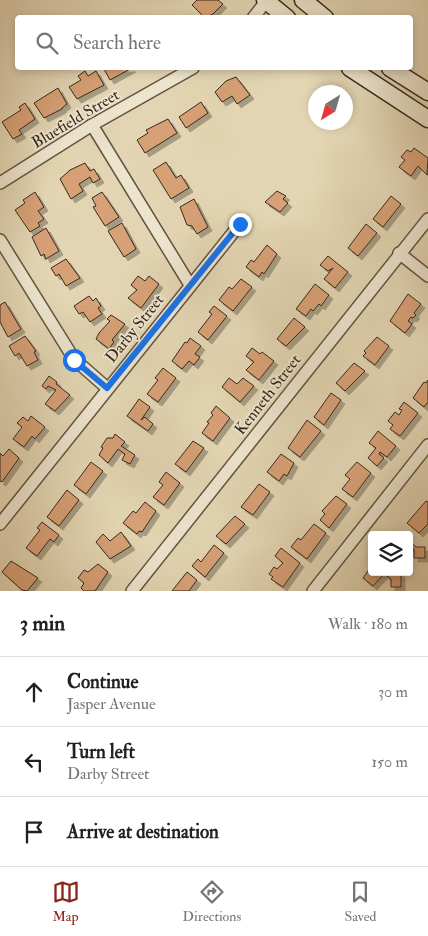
<!DOCTYPE html>
<html lang="en">
<head>
<meta charset="utf-8">
<style>
  :root { --surface:#fff; --page:#f2f2f2; --text:#202124; --muted:#757577; --line:#e0e0e0; --accent:#8f2418 }
  body { margin:0; font-family:"IM FELL Double Pica",serif; background:var(--page); color:var(--text) }
  .controls { position:absolute; right:15px; bottom:15px; display:grid; overflow:hidden; border-radius:5px; box-shadow:0 2px 8px #0003 }
  .controls button { width:45px; height:45px; display:grid; place-items:center; padding:0; border:0; border-bottom:1px solid var(--line); background:var(--surface); color:var(--text); font:25px sans-serif }
  .compass { position:absolute; left:308px; top:85px; width:45px; height:45px; border-radius:50%; background:var(--surface); box-shadow:0 2px 8px #0003; rotate:217deg }
  .stop { position:absolute; width:15px; height:15px; margin:-11px; border:4px solid #1a73e8; border-radius:50%; background:#fff }
  .stop.end { background:#1a73e8; border-color:#fff; box-shadow:0 1px 5px #0008 }
  .list { margin:0; padding:0; list-style:none }
  h2 { display:flex; justify-content:space-between; align-items:center; height:65px; margin:0; padding:0 20px; font-size:21px }
  h2 small { font-size:16px; font-weight:400; color:var(--muted) }
  .list li { display:grid; grid-template-columns:32px 1fr auto; gap:15px; align-items:center; box-sizing:border-box; height:70px; padding:0 20px; border-top:1px solid var(--line) }
  .list b { display:block; font-size:19px; white-space:nowrap }
  .list p { margin:0; font-size:16px; white-space:nowrap; color:var(--muted) }
  .list em { font-size:16px; font-style:normal; color:var(--muted) }
  .icon { flex:none; width:28px; height:28px; fill:none; stroke:currentColor; stroke-width:2; stroke-linecap:round; stroke-linejoin:round }
  .map { position:relative; flex:none; width:428px; height:591px; overflow:hidden }
  .search { position:absolute; background:var(--surface); box-shadow:0 2px 8px #0003; left:15px; right:15px; top:15px; height:55px; display:flex; align-items:center; gap:12px; box-sizing:border-box; padding:0 18px; border-radius:5px; color:var(--muted); font-size:19px }
  .sheet { height:275px; background:var(--surface) }
  nav { display:flex; justify-content:space-around; align-items:center; box-sizing:border-box; height:70px; border-top:1px solid var(--line); background:var(--surface); font-size:14px; color:var(--muted) }
  nav a { display:grid; justify-items:center; gap:2px }
  nav .on { color:var(--accent) }
  .map>svg:first-child { display:block }
</style>
</head>
<body>
<div class="map">
<svg width="428" height="591" viewBox="0 0 428 591">
  <defs>
    <filter id="shadow"><feDropShadow dx="4" dy="4" stdDeviation="0" flood-color="#0004"/></filter>
  </defs>
  <rect width="100%" height="100%" fill="#e3d5b3"/>
  <filter id="stains"><feTurbulence type="fractalNoise" baseFrequency=".004" numOctaves="4"/><feColorMatrix values="0 0 0 0 .2 0 0 0 0 .09 0 0 0 0 .02 0 0 0 .5 -.17"/></filter>
  <radialGradient id="worn" r=".72"><stop offset=".6" stop-color="#630" stop-opacity="0"/><stop offset="1" stop-color="#630" stop-opacity=".3"/></radialGradient>
  <g fill="#d7a076" stroke="#36291a" filter="url(#shadow)">
    <path d="M197 0H218L223 4 213 14 205 18 192 5Z"/>
    <path d="M106 68H132L110 80 104 69Z"/>
    <path d="M85 71 88 76 96 71 104 85 77 99 69 87 81 80 78 76Z"/>
    <path d="M236 77 250 95 237 104 232 96 222 102 215 92 226 81Z"/>
    <path d="M58 88 67 104 62 108V109L44 118 34 103Z"/>
    <path d="M201 102 208 113 186 128 179 117Z"/>
    <path d="M25 103 35 119 19 130 22 134 13 139 2 122 21 110 19 107Z"/>
    <path d="M168 119 177 133 145 153 137 140 148 133 146 130Z"/>
    <path d="M414 148 428 158 427 175 418 166 411 176 399 167 405 160 401 157 407 150 411 152Z"/>
    <path d="M166 162 176 178 181 175 189 188 171 199 153 170Z"/>
    <path d="M85 163 90 171 94 169 100 179 93 183 90 177 79 184 83 191 71 199 60 179 70 170Z"/>
    <path d="M277 191 286 196 283 199 288 203 280 212 265 202Z"/>
    <path d="M35 192 44 207 38 211 44 219 38 223 40 226 30 232 15 210 25 203 23 200Z"/>
    <path d="M102 192 119 217 105 226 93 207 96 206 92 198Z"/>
    <path d="M391 196 401 204 383 227 373 219Z"/>
    <path d="M194 199 208 227 197 234 192 226 187 225 180 207Z"/>
    <path d="M122 223 136 249 124 257 108 231Z"/>
    <path d="M366 224 377 233 358 256 348 248Z"/>
    <path d="M46 228 59 251 46 259 44 254 41 256 32 237Z"/>
    <path d="M267 245 277 254 264 274 262 272 259 277 246 267 251 260 254 262Z"/>
    <path d="M328 256 348 272 335 288 324 279 333 268 328 271 320 265Z"/>
    <path d="M66 259 80 278 66 286 59 274 56 276 51 268Z"/>
    <path d="M138 276 145 281 149 276 159 284 141 308 128 298 137 290 131 285Z"/>
    <path d="M241 279 252 287 233 311 219 300 229 287 232 289Z"/>
    <path d="M315 284 329 295 321 306 319 304 313 311 311 309 306 316 296 309Z"/>
    <path d="M408 294 421 304 414 313 416 315 413 318 411 317 408 321 412 324 405 333 390 321Z"/>
    <path d="M89 296 93 301 96 298 101 306 98 308 102 314 90 322 83 312 79 314 74 306Z"/>
    <path d="M5 302 21 329 8 337 0 322V305Z"/>
    <path d="M214 306 227 316 208 340 198 332 212 314 209 312Z"/>
    <path d="M111 315 125 324 112 340 114 342 109 349 96 339 99 333 110 321 107 319Z"/>
    <path d="M294 318 305 327 286 346 277 339Z"/>
    <path d="M25 336 36 351 34 352 38 360 27 366 19 353 15 356 9 346Z"/>
    <path d="M377 337 389 346 375 365 363 356 366 353 364 351Z"/>
    <path d="M190 338 201 346 195 354 200 357 194 365 189 361 182 369 172 361 185 342 187 343Z"/>
    <path d="M252 348 260 354 262 352 274 361 259 380 246 370 254 362 246 356Z"/>
    <path d="M354 363 365 371 345 391 336 383Z"/>
    <path d="M163 368 176 378 158 402 147 394 158 380 155 378Z"/>
    <path d="M49 376 57 382 56 384 70 395 55 411 45 404 56 390 48 386 46 389 42 386Z"/>
    <path d="M229 378 237 384 243 378 254 386 240 402 222 387Z"/>
    <path d="M428 380V402L424 407 413 398 424 382 426 383Z"/>
    <path d="M331 393 341 400 324 425 314 417Z"/>
    <path d="M139 399 150 407 141 420 145 417 153 424 148 431 127 416Z"/>
    <path d="M404 402 418 413 400 436 390 429 393 425 388 421 395 412 399 415 402 410 399 409Z"/>
    <path d="M216 406 230 418 213 441 202 433 209 423 207 422 213 415 211 413Z"/>
    <path d="M31 416 45 427 35 439 32 436 24 447 13 439 22 427 17 423 23 417 28 421Z"/>
    <path d="M307 420 321 431 300 457 288 448Z"/>
    <path d="M378 431 396 446 387 457 380 452 379 454 384 458 377 466 368 458 376 448 369 443Z"/>
    <path d="M115 434 125 442 121 446 135 455 130 464 122 460 125 454 118 449 108 463 99 455 103 448 101 447 107 438H113Z"/>
    <path d="M193 441 204 448 186 472 175 464Z"/>
    <path d="M9 449 19 458 2 482 0 481V453L3 456Z"/>
    <path d="M281 454 294 463 287 476 284 474 279 481 267 472Z"/>
    <path d="M91 462 103 471 86 494 74 485Z"/>
    <path d="M357 462 371 473 353 497 342 489 350 479 345 475Z"/>
    <path d="M166 472 180 483 164 505 153 497 163 485 159 482Z"/>
    <path d="M259 484 270 492 253 515 241 507Z"/>
    <path d="M67 490 79 500 59 526 47 517Z"/>
    <path d="M336 496 347 504 329 528 320 520 325 514 322 511Z"/>
    <path d="M426 501 428 502V524L419 533 407 523Z"/>
    <path d="M145 502 156 511 142 532 139 531 137 534 123 523 133 511 136 513Z"/>
    <path d="M235 516 245 524 226 544 216 536Z"/>
    <path d="M42 522 59 535 54 542 50 539 37 556 26 548 40 530 37 528Z"/>
    <path d="M314 524 326 533 307 559 291 547 298 538 301 540Z"/>
    <path d="M121 532 131 546 110 559 96 542 103 534 110 541Z"/>
    <path d="M409 541 416 547H425V558H414V549L409 547Z"/>
    <path d="M214 545 224 553 205 577 192 566 198 559 201 562Z"/>
    <path d="M281 548 300 563 283 587 271 579 273 577 269 574 274 567 277 569 283 563 275 556Z"/>
    <path d="M11 561 38 578 27 591 22 590 2 572Z"/>
    <path d="M98 564 108 572 95 591H84L81 588 84 583 78 578 84 570 88 572Z"/>
    <path d="M372 565V572L401 573V587H391V579L384 574 373 586 363 578Z"/>
    <path d="M187 572 197 580 189 591H172Z"/>
  </g>
  <g fill="none" stroke-linecap="round" stroke-linejoin="round">
    <g stroke="#615440" stroke-width="14">
      <g id="street">
        <path d="M253 18 267 0"/>
        <path d="M92 125 190 285"/>
        <path d="M0 183 92 125 193 68"/>
        <path d="M0 240 74 359 107 388"/>
        <path d="M399 253 428 276"/>
        <path d="M0 524 240 224"/>
        <path d="M132 591 428 219"/>
        <path d="M313 591 428 445"/>
      </g>
    </g>
    <g stroke="#36291a" stroke-width="19">
      <g id="secondary">
        <path d="M265 0 287 18"/>
        <path d="M303 0 325 18"/>
        <path d="M350 68 428 119"/>
        <path d="M390 68 428 92"/>
      </g>
    </g>
    <use href="#street" stroke="#ede4ce" stroke-width="11"/>
    <use href="#secondary" stroke="#ede4ce" stroke-width="16"/>
  </g>
  <g fill="none" stroke-linecap="round" stroke-linejoin="round">
    <path stroke="#1a73e8" stroke-width="6" d="M74 360 107 388 240 224"/>
  </g>
  <g text-anchor="middle" stroke-width="4" stroke-linejoin="round" paint-order="stroke">
    <g font-size="16" fill="#36291a" stroke="#ede4ce">
      <text transform="translate(75 118) rotate(-31)" y="6">Bluefield Street</text>
      <text transform="translate(134 328) rotate(-51)" y="6">Darby Street</text>
      <text transform="translate(267 394) rotate(-52)" y="6">Kenneth Street</text>
    </g>
  </g>
  <rect width="100%" height="100%" filter="url(#stains)"/>
  <rect width="100%" height="100%" fill="url(#worn)"/>
</svg>
<div class="controls">
<button><svg class="icon" aria-label="layers" viewBox="0 0 24 24"><path d="M12 4l9 5-9 5-9-5zM3 14l9 5 9-5"/></svg></button>
</div>
<svg class="compass" viewBox="-18 -18 36 36"><path d="M0-13l5 13h-10z" fill="#e53935"/><path d="M0 13l5-13h-10z" fill="#757577"/></svg>
<div class="stop" style="left:74px;top:360px"></div>
<div class="stop end" style="left:240px;top:224px"></div>
<div class="search"><svg class="icon" aria-label="search" viewBox="0 0 24 24"><circle cx="10" cy="10" r="6"/><path d="M15 15l6 6"/></svg>Search here</div>
</div>
<section class="sheet">
<h2>3 min<small>Walk · 180 m</small></h2>
<ul class="list">
<li><svg class="icon" aria-label="ahead" viewBox="0 0 24 24"><path d="M12 20V5M6 11l6-6 6 6"/></svg><div><b>Continue</b><p>Jasper Avenue</p></div><em>30 m</em></li>
<li><svg class="icon" aria-label="left" viewBox="0 0 24 24"><path d="M17 20v-9H6M10 6l-5 5 5 5"/></svg><div><b>Turn left</b><p>Darby Street</p></div><em>150 m</em></li>
<li><svg class="icon" aria-label="arrive" viewBox="0 0 24 24"><path d="M6 21V4h12l-3 4 3 4H6"/></svg><div><b>Arrive at destination</b></div></li>
</ul>
</section>
<nav>
<a class="on"><svg class="icon" aria-label="map" viewBox="0 0 24 24"><path d="M3 6l6-2 6 2 6-2v14l-6 2-6-2-6 2zM9 4v14M15 6v14"/></svg>Map</a>
<a><svg class="icon" aria-label="directions" viewBox="0 0 24 24"><path d="M12 3l9 9-9 9-9-9zM9 14v-3h6M13 9l2 2-2 2"/></svg>Directions</a>
<a><svg class="icon" aria-label="saved" viewBox="0 0 24 24"><path d="M7 4h10v16l-5-4-5 4z"/></svg>Saved</a>
</nav>
</body>
</html>
